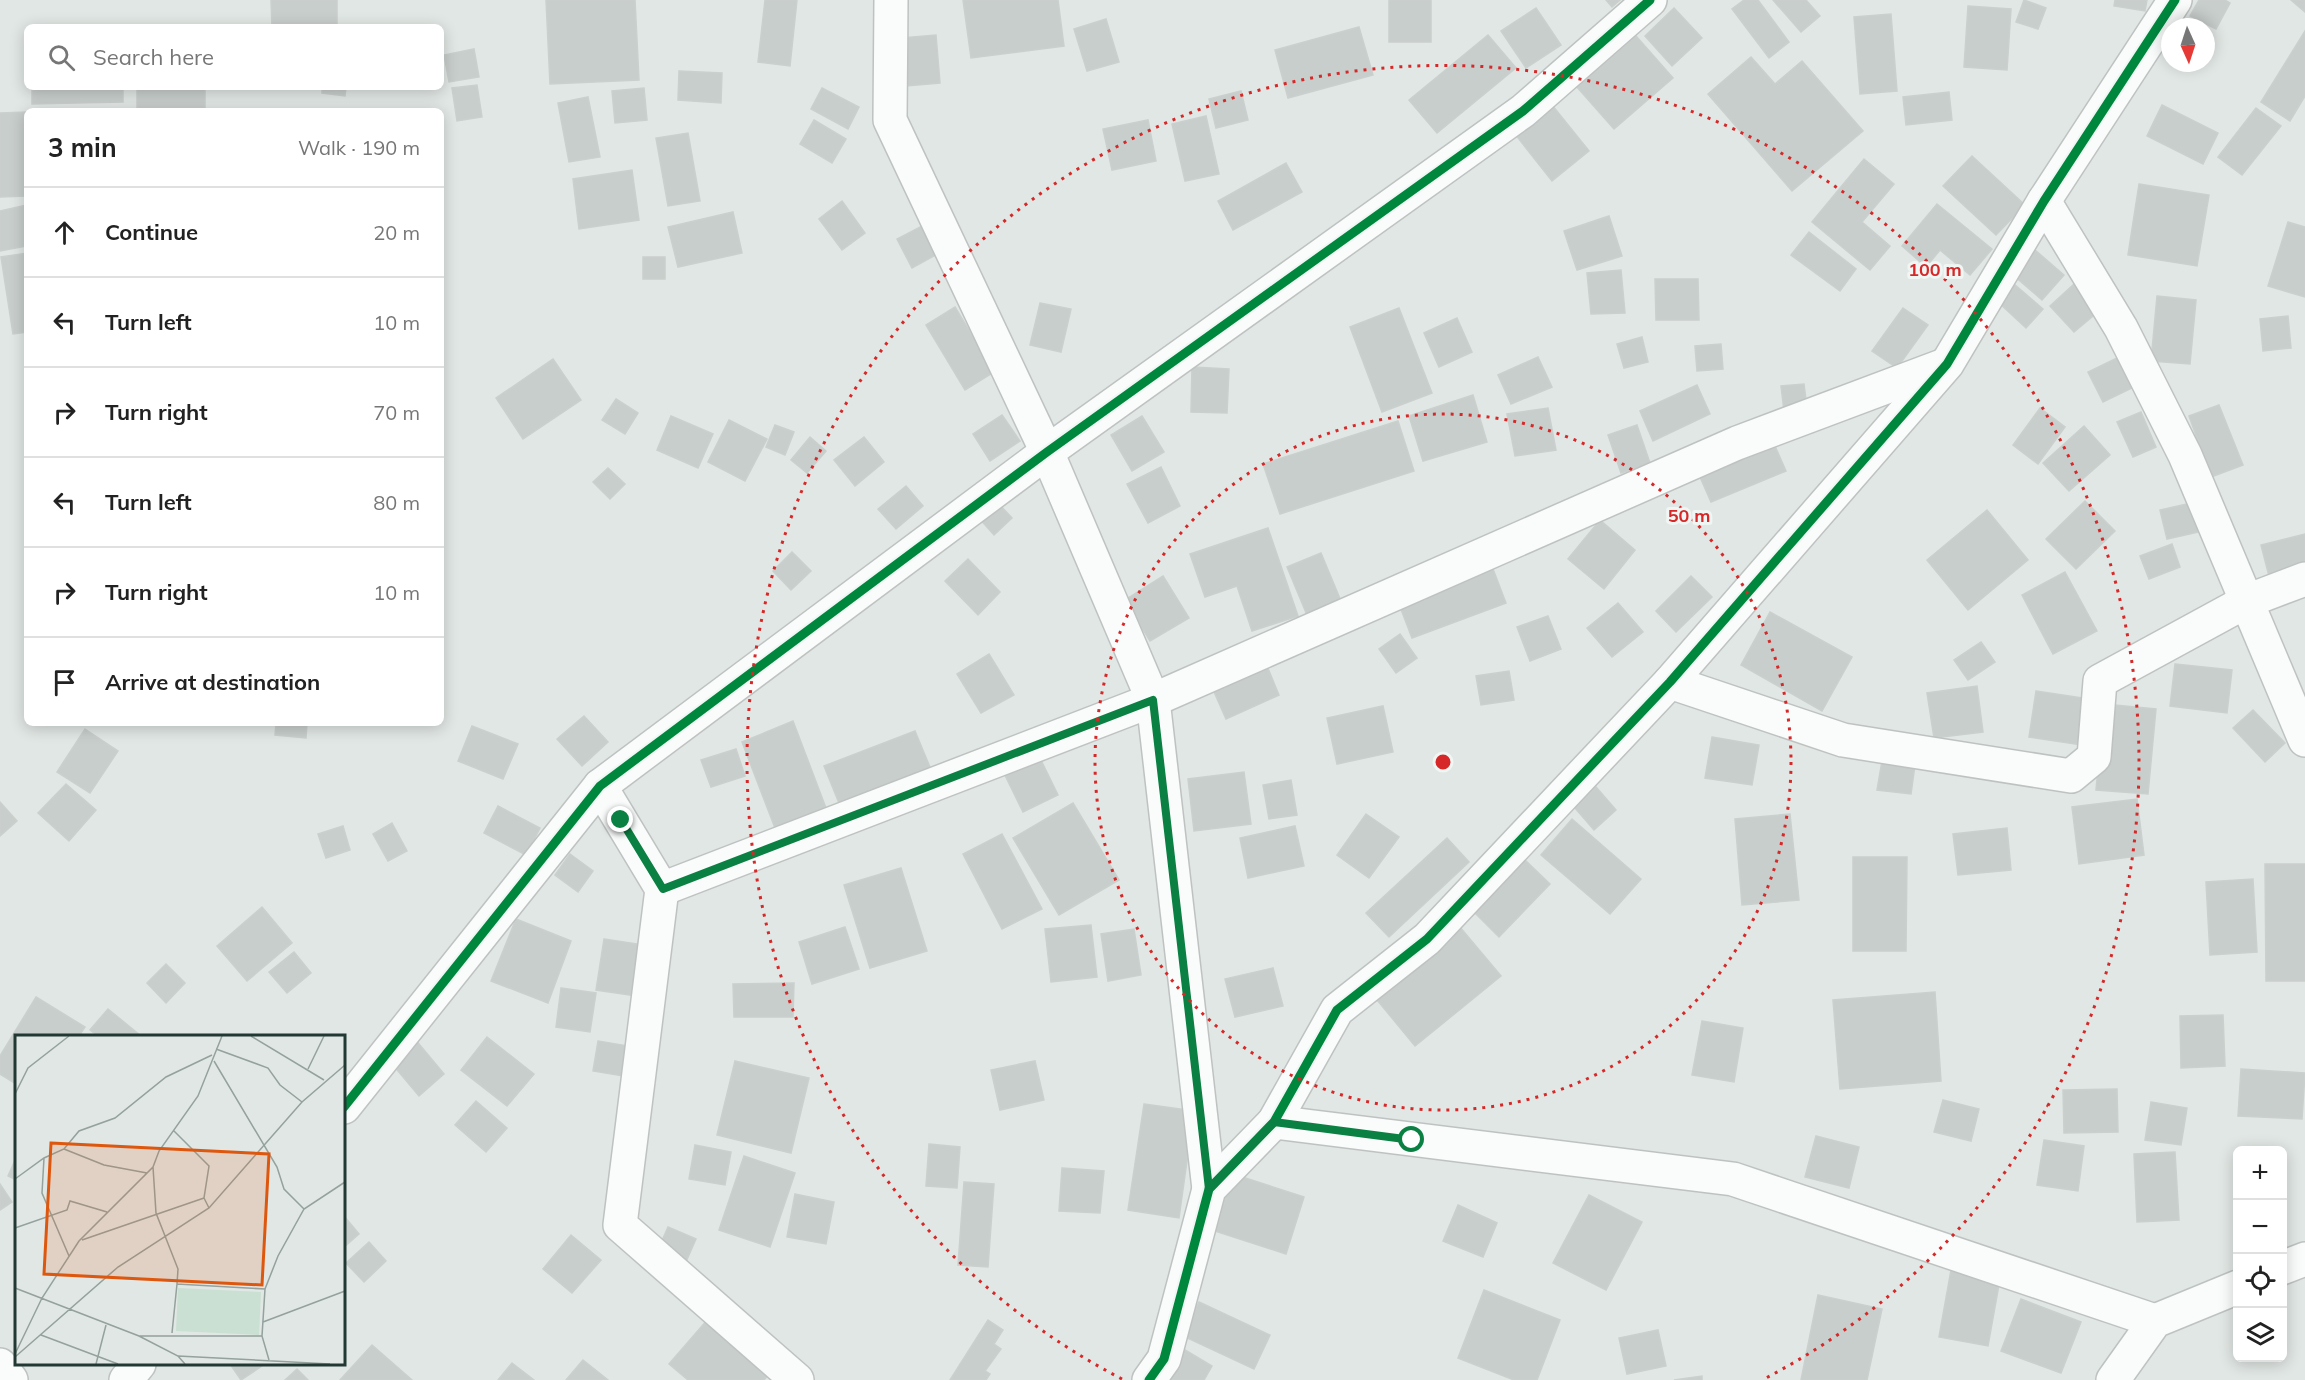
<!DOCTYPE html>
<html lang="en">
<head>
<meta charset="utf-8">
<style>
  :root { --surface:#fff; --page:#f2f2f2; --text:#222; --muted:#767676; --line:#e0e0e0 }
  body { margin:0; font-family:Mulish,sans-serif; background:var(--page); color:var(--text) }
  .controls { position:absolute; right:18px; bottom:18px; display:grid; overflow:hidden; border-radius:9px; box-shadow:0 3px 15px #0003 }
  .controls button { width:54px; height:54px; display:grid; place-items:center; padding:0; border:0; border-bottom:2px solid var(--line); background:var(--surface); color:var(--text); font:30px sans-serif }
  .compass { position:absolute; left:2161px; top:18px; width:54px; height:54px; border-radius:50%; background:var(--surface); box-shadow:0 3px 15px #0003; rotate:177deg }
  .stop { position:absolute; width:18px; height:18px; margin:-14px; border:4px solid #0b8043; border-radius:50%; background:#fff }
  .stop.end { background:#0b8043; border-color:#fff; box-shadow:0 2px 6px #0008 }
  .list { margin:0; padding:0; list-style:none }
  h2 { display:flex; justify-content:space-between; align-items:center; height:78px; margin:0; padding:0 24px; font-size:26px }
  h2 small { font-size:20px; font-weight:400; color:var(--muted) }
  .list li { display:grid; grid-template-columns:39px 1fr auto; gap:18px; align-items:center; box-sizing:border-box; height:90px; padding:0 24px; border-top:2px solid var(--line) }
  .list b { display:block; font-size:22px; white-space:nowrap }
  .list em { font-size:20px; font-style:normal; color:var(--muted) }
  .icon { flex:none; width:33px; height:33px; fill:none; stroke:currentColor; stroke-width:2; stroke-linecap:round; stroke-linejoin:round }
  .map { position:relative; flex:none; width:2305px; height:1380px; overflow:hidden }
  .search { position:absolute; background:var(--surface); box-shadow:0 3px 15px #0003; left:24px; top:24px; width:420px; height:66px; display:flex; align-items:center; gap:15px; box-sizing:border-box; padding:0 21px; border-radius:9px; color:var(--muted); font-size:22px }
  .panel { position:absolute; background:var(--surface); box-shadow:0 3px 15px #0003; left:24px; top:108px; width:420px; height:618px; border-radius:9px }
  .map>svg:first-child { display:block }
</style>
</head>
<body>
<div class="map">
<svg width="2305" height="1380" viewBox="0 0 2305 1380">
  <rect width="100%" height="100%" fill="#e1e7e4"/>
  <g fill="#c8cecc" stroke="#cad0cd" stroke-width="1.5">
    <path d="M271 0H337V27H272Z"/>
    <path d="M546 0H635L639 80 550 84Z"/>
    <path d="M765 0H797L790 66 758 62Z"/>
    <path d="M963 0H1058L1064 46 971 58Z"/>
    <rect x="1389" y="0" width="42" height="42"/>
    <path d="M1606 0H1620L1612 7Z"/>
    <path d="M1744 0H1758L1789 42 1769 58 1732 9Z"/>
    <path d="M1773 0H1806L1820 16 1801 32Z"/>
    <path d="M2024 0 2046 8 2038 29 2016 22Z"/>
    <path d="M2115 0H2147L2145 11 2114 6Z"/>
    <path d="M2199 0H2225L2230 3 2216 29 2190 16Z"/>
    <path d="M2291 0H2305V12Z"/>
    <path d="M1968 6 2011 9 2007 70 1964 67Z"/>
    <path d="M1536 8 1561 45 1526 68 1501 31Z"/>
    <path d="M1674 8 1702 38 1672 66 1645 36Z"/>
    <path d="M1891 14 1897 91 1860 94 1854 17Z"/>
    <path d="M1106 19 1119 62 1087 71 1074 29Z"/>
    <path d="M1359 27 1373 75 1288 98 1275 50Z"/>
    <path d="M2305 31V96L2290 121 2261 102Z"/>
    <path d="M936 35 940 83 906 86 902 38Z"/>
    <path d="M1488 35 1516 68 1437 133 1409 100Z"/>
    <path d="M1636 36 1673 78 1614 129 1577 87Z"/>
    <path d="M474 49 479 77 449 82 444 55Z"/>
    <path d="M1751 57 1775 84 1802 61 1863 131 1792 191 1708 94Z"/>
    <path d="M679 71 722 73 721 103 678 100Z"/>
    <path d="M477 85 482 117 457 121 452 88Z"/>
    <path d="M32 87H123V102L32 104Z"/>
    <rect x="137" y="87" width="68" height="24"/>
    <path d="M322 87H346L345 96 322 93Z"/>
    <path d="M644 88 647 120 615 123 612 91Z"/>
    <path d="M822 88 859 107 848 129 811 109Z"/>
    <path d="M1241 91 1248 120 1216 128 1209 99Z"/>
    <path d="M1949 92 1952 120 1906 125 1903 97Z"/>
    <path d="M588 97 600 157 569 162 558 103Z"/>
    <path d="M1552 105 1589 151 1552 181 1515 134Z"/>
    <path d="M2162 105 2218 133 2203 164 2147 136Z"/>
    <path d="M2256 108 2281 126 2242 175 2218 157Z"/>
    <path d="M27 112V196L0 197V113Z"/>
    <path d="M1206 116 1219 174 1185 181 1172 124Z"/>
    <path d="M814 120 846 139 832 163 800 144Z"/>
    <path d="M1148 120 1156 161 1112 170 1103 129Z"/>
    <path d="M688 133 700 201 668 206 656 138Z"/>
    <path d="M1972 156 2025 205 1996 235 1943 186Z"/>
    <path d="M1864 159 1894 184 1862 222 1890 246 1870 270 1812 222Z"/>
    <path d="M1286 163 1302 192 1233 230 1218 201Z"/>
    <path d="M632 170 639 220 579 229 573 179Z"/>
    <path d="M2139 184 2209 195 2197 266 2128 255Z"/>
    <path d="M842 201 865 233 842 250 819 219Z"/>
    <path d="M1937 204 1992 249 1970 275 1940 250 1926 267 1902 246Z"/>
    <path d="M27 205V246L0 251V211Z"/>
    <path d="M733 212 742 253 678 267 668 227Z"/>
    <path d="M1609 216 1622 256 1577 270 1564 231Z"/>
    <path d="M2288 222 2305 227V297L2268 286Z"/>
    <path d="M926 224 941 252 912 268 897 239Z"/>
    <path d="M1809 232 1856 269 1840 291 1791 255Z"/>
    <path d="M2035 250 2064 275 2042 300 2013 275Z"/>
    <path d="M27 253V332L13 334 1 257Z"/>
    <rect x="643" y="257" width="22" height="22"/>
    <path d="M1621 270 1625 313 1591 314 1587 273Z"/>
    <path d="M1655 279H1698L1699 320H1656Z"/>
    <path d="M2014 284 2043 309 2026 328 1998 302Z"/>
    <path d="M2074 284 2099 311 2074 332 2050 306Z"/>
    <path d="M2157 296 2196 300 2190 364 2151 361Z"/>
    <path d="M1040 303 1071 309 1061 352 1030 345Z"/>
    <path d="M955 307 994 372 965 390 926 325Z"/>
    <path d="M1399 308 1432 393 1382 412 1350 327Z"/>
    <path d="M1903 308 1928 325 1897 368 1872 351Z"/>
    <path d="M2288 316 2291 348 2263 351 2260 319Z"/>
    <path d="M1457 318 1472 352 1439 367 1424 333Z"/>
    <path d="M1642 337 1648 362 1624 368 1617 344Z"/>
    <path d="M1721 344 1723 369 1697 371 1695 346Z"/>
    <path d="M1538 357 1552 387 1511 404 1498 375Z"/>
    <path d="M2117 358 2132 388 2103 402 2088 372Z"/>
    <path d="M553 359 581 400 523 439 496 398Z"/>
    <path d="M1192 367 1229 369 1227 413 1191 412Z"/>
    <path d="M1804 384 1807 408 1784 411 1781 386Z"/>
    <path d="M1697 385 1710 414 1653 441 1640 411Z"/>
    <path d="M1473 395 1487 442 1423 461 1409 416Z"/>
    <path d="M616 399 638 413 625 434 602 420Z"/>
    <path d="M2219 405 2243 465 2211 477 2189 416Z"/>
    <path d="M1548 408 1556 450 1515 456 1507 414Z"/>
    <path d="M2040 408 2065 427 2038 464 2013 445Z"/>
    <path d="M2141 412 2156 447 2133 457 2117 422Z"/>
    <path d="M1002 415 1020 441 990 461 973 434Z"/>
    <path d="M671 416 713 434 698 468 657 450Z"/>
    <path d="M1142 416 1164 452 1132 471 1111 435Z"/>
    <path d="M729 420 767 439 745 481 708 462Z"/>
    <path d="M1398 421 1414 471 1280 514 1263 464Z"/>
    <path d="M775 425 794 432 785 455 766 447Z"/>
    <path d="M1637 425 1650 463 1621 473 1608 435Z"/>
    <path d="M2084 426 2110 455 2069 491 2043 463Z"/>
    <path d="M810 437 826 451 807 473 791 460Z"/>
    <path d="M864 437 884 462 855 486 834 460Z"/>
    <path d="M1771 437 1786 471 1711 502 1696 468Z"/>
    <path d="M1161 467 1180 506 1148 523 1127 484Z"/>
    <path d="M608 468 625 484 610 499 593 482Z"/>
    <path d="M906 486 923 506 896 529 878 509Z"/>
    <path d="M2085 501 2115 531 2076 569 2046 539Z"/>
    <path d="M997 502 1012 518 994 535 979 518Z"/>
    <path d="M2196 502 2203 531 2167 539 2160 510Z"/>
    <path d="M1987 510 2028 560 1968 610 1927 560Z"/>
    <path d="M1600 520 1635 550 1604 589 1568 559Z"/>
    <path d="M1268 528 1298 616 1252 631 1237 586 1205 597 1190 554Z"/>
    <path d="M2305 534V568L2269 576 2261 545Z"/>
    <path d="M2172 544 2180 567 2149 579 2140 556Z"/>
    <path d="M792 552 811 571 791 590 773 571Z"/>
    <path d="M1321 553 1341 601 1307 615 1287 567Z"/>
    <path d="M968 559 1000 592 978 615 945 581Z"/>
    <path d="M1493 569 1506 603 1412 638 1399 604Z"/>
    <path d="M2065 572 2097 631 2053 654 2022 595Z"/>
    <path d="M1163 576 1189 618 1150 641 1125 600Z"/>
    <path d="M1691 576 1712 597 1676 632 1656 611Z"/>
    <path d="M1618 603 1643 632 1612 657 1587 628Z"/>
    <path d="M1770 612 1852 657 1822 711 1741 665Z"/>
    <path d="M1548 616 1561 649 1530 661 1517 627Z"/>
    <path d="M1400 634 1417 658 1396 673 1379 649Z"/>
    <path d="M1981 642 1995 662 1968 680 1954 660Z"/>
    <path d="M989 654 1014 695 981 713 957 674Z"/>
    <path d="M1265 661 1279 695 1226 719 1211 685Z"/>
    <path d="M2175 664 2232 670 2227 713 2170 706Z"/>
    <path d="M1509 671 1514 700 1481 705 1476 676Z"/>
    <path d="M1977 686 1983 732 1934 738 1927 693Z"/>
    <path d="M2036 691 2095 700 2088 746 2029 737Z"/>
    <path d="M2104 704 2156 709 2148 794 2096 790Z"/>
    <path d="M1383 706 1393 752 1337 764 1327 718Z"/>
    <path d="M2253 710 2285 743 2265 762 2233 728Z"/>
    <path d="M584 716 608 742 582 766 557 739Z"/>
    <path d="M793 721 826 808 775 828 742 742Z"/>
    <path d="M276 723H307L306 738 275 735Z"/>
    <path d="M472 726 518 744 503 779 458 761Z"/>
    <path d="M85 729 118 751 90 793 57 772Z"/>
    <path d="M915 731 932 772 841 808 824 766Z"/>
    <path d="M1712 737 1759 745 1752 785 1705 778Z"/>
    <path d="M736 749 745 776 711 787 701 760Z"/>
    <path d="M1037 752 1058 795 1023 812 1002 769Z"/>
    <path d="M1882 761 1915 765 1911 794 1877 790Z"/>
    <path d="M1244 772 1251 824 1194 831 1188 779Z"/>
    <path d="M1291 780 1297 815 1269 819 1263 785Z"/>
    <path d="M66 784 96 810 69 841 38 813Z"/>
    <path d="M1596 787 1616 810 1594 830 1575 808Z"/>
    <path d="M2137 799 2144 855 2079 864 2072 807Z"/>
    <path d="M0 802 17 821 0 836Z"/>
    <path d="M1073 803 1119 880 1059 915 1013 838Z"/>
    <path d="M498 806 540 828 526 855 484 833Z"/>
    <path d="M1366 814 1399 837 1369 878 1337 855Z"/>
    <path d="M1790 814 1799 900 1742 905 1735 819Z"/>
    <path d="M1572 819 1641 879 1610 914 1541 855Z"/>
    <path d="M392 823 407 851 388 861 373 834Z"/>
    <path d="M343 826 350 850 326 858 318 834Z"/>
    <path d="M1295 826 1304 866 1248 878 1240 838Z"/>
    <path d="M2007 828 2011 870 1958 875 1953 834Z"/>
    <path d="M1002 834 1042 909 1002 929 963 854Z"/>
    <path d="M1447 838 1469 862 1389 937 1366 913Z"/>
    <path d="M570 854 593 871 578 892 555 875Z"/>
    <path d="M1522 857 1550 884 1499 937 1471 909Z"/>
    <path d="M1853 857H1907L1906 951H1853Z"/>
    <path d="M2265 864H2305V981H2266Z"/>
    <path d="M901 868 927 951 870 968 844 885Z"/>
    <path d="M2253 879 2257 952 2210 955 2206 882Z"/>
    <path d="M262 907 292 943 247 981 217 946Z"/>
    <path d="M516 919 571 941 548 1003 491 981Z"/>
    <path d="M1091 925 1097 977 1051 982 1045 929Z"/>
    <path d="M1459 926 1501 976 1415 1046 1373 995Z"/>
    <path d="M845 927 859 969 812 984 799 942Z"/>
    <path d="M1134 929 1141 975 1108 981 1101 934Z"/>
    <path d="M604 939 643 945 636 996 596 990Z"/>
    <path d="M294 952 311 973 287 993 269 972Z"/>
    <path d="M166 964 185 983 166 1003 147 983Z"/>
    <path d="M1273 968 1283 1006 1235 1017 1225 979Z"/>
    <path d="M794 983 793 1017H734L733 984Z"/>
    <path d="M561 988 596 993 590 1032 556 1027Z"/>
    <path d="M1935 992 1941 1081 1840 1089 1833 1000Z"/>
    <path d="M36 997 85 1027 79 1036H16V1084L0 1074V1056Z"/>
    <path d="M108 1009 141 1036H98L90 1030Z"/>
    <path d="M2223 1015 2225 1066 2181 1068 2180 1016Z"/>
    <path d="M1702 1021 1743 1028 1734 1082 1692 1075Z"/>
    <path d="M487 1037 534 1074 507 1106 461 1070Z"/>
    <path d="M414 1038 444 1074 419 1096 388 1059Z"/>
    <path d="M598 1041 634 1047 629 1077 593 1071Z"/>
    <path d="M735 1061 809 1078 791 1153 717 1135Z"/>
    <path d="M1035 1061 1044 1100 1000 1110 991 1070Z"/>
    <path d="M2241 1069 2305 1073 2302 1119 2238 1116Z"/>
    <path d="M2117 1089 2118 1132 2064 1133 2063 1090Z"/>
    <path d="M1943 1100 1979 1109 1971 1141 1934 1132Z"/>
    <path d="M476 1101 507 1128 486 1152 455 1125Z"/>
    <path d="M2151 1102 2187 1108 2181 1145 2145 1140Z"/>
    <path d="M1144 1104 1194 1111 1179 1218 1128 1210Z"/>
    <path d="M1816 1136 1859 1147 1849 1188 1805 1177Z"/>
    <path d="M2044 1140 2084 1146 2078 1191 2037 1185Z"/>
    <path d="M929 1144 960 1147 957 1188 926 1186Z"/>
    <path d="M695 1145 731 1152 725 1185 689 1179Z"/>
    <path d="M2175 1152 2179 1220 2137 1222 2134 1154Z"/>
    <path d="M744 1156 795 1173 770 1247 719 1230Z"/>
    <path d="M16 1158V1180L8 1176Z"/>
    <path d="M1062 1168 1104 1171 1100 1213 1059 1211Z"/>
    <path d="M1233 1174 1304 1197 1286 1254 1215 1231Z"/>
    <path d="M964 1182 994 1184 988 1267 958 1265Z"/>
    <path d="M0 1184 12 1202 0 1210Z"/>
    <path d="M795 1194 834 1202 826 1244 787 1237Z"/>
    <path d="M1589 1195 1642 1222 1606 1290 1553 1263Z"/>
    <path d="M1458 1205 1497 1223 1483 1257 1443 1241Z"/>
    <path d="M344 1216 359 1234 344 1247Z"/>
    <path d="M668 1227 696 1239 685 1264 657 1252Z"/>
    <path d="M571 1235 601 1260 572 1293 543 1269Z"/>
    <path d="M369 1242 386 1261 364 1282 346 1263Z"/>
    <path d="M1951 1270 2000 1279 1988 1346 1939 1337Z"/>
    <path d="M1484 1290 1560 1320 1537 1380H1514L1458 1358Z"/>
    <path d="M1818 1295 1882 1309 1867 1380H1801Z"/>
    <path d="M2021 1299 2081 1322 2061 1373 2001 1351Z"/>
    <path d="M1199 1302 1270 1335 1254 1369 1183 1336Z"/>
    <path d="M708 1319 771 1372 764 1380H688L669 1364Z"/>
    <path d="M988 1320 1003 1330 994 1344 1001 1349 985 1371 990 1374 986 1380H950Z"/>
    <path d="M1658 1330 1666 1366 1627 1374 1619 1338Z"/>
    <path d="M372 1345 412 1380H340Z"/>
    <path d="M1180 1347 1212 1366 1204 1380H1161Z"/>
    <path d="M583 1360 608 1380H566Z"/>
    <path d="M512 1363 534 1380H498Z"/>
    <path d="M230 1364H260L262 1366 241 1380Z"/>
    <path d="M297 1369 308 1380H285Z"/>
    <path d="M1702 1376V1380H1674Z"/>
  </g>
  <g fill="none" stroke-linecap="round" stroke-linejoin="round">
    <g stroke="#bec3c1" stroke-width="36">
      <g id="minor">
        <path d="M891 0 890 120 1047 452 1153 700 1209 1189"/>
        <path d="M2044 201 2121 328 2185 455 2305 740"/>
        <path d="M1670 682 1843 740 2071 776 2094 757 2100 681 2247 601 2305 579"/>
        <path d="M600 786 662 889 620 1225 797 1380"/>
        <path d="M662 889 1153 700 1737 443 1942 366"/>
        <path d="M344 1107 600 786 1047 452 1523 111 1650 0"/>
        <path d="M1274 1122 1733 1179 2155 1321"/>
        <path d="M2282 1268 2305 1259"/>
        <path d="M0 1365 11 1380"/>
        <path d="M126 1380 139 1364"/>
        <path d="M1149 1380 1164 1359 1209 1189 1274 1122 1337 1010 1427 939 1670 682 1947 364 2044 201 2175 0"/>
        <path d="M2113 1380 2155 1321 2238 1287"/>
      </g>
    </g>
    <use href="#minor" stroke="#fafbfb" stroke-width="33"/>
    <g stroke="#eff6f3" stroke-width="13">
      <g id="cycleway">
        <path d="M344 1107 600 786 1047 452 1523 111 1650 0"/>
        <path d="M1149 1380 1164 1359 1209 1189 1274 1122 1337 1010 1427 939 1670 682 1947 364 2044 201 2175 0"/>
      </g>
    </g>
    <use href="#cycleway" stroke="#00873e" stroke-width="9"/>
  </g>
  <g fill="none" stroke-linecap="round" stroke-linejoin="round">
    <path stroke="#0b8043" stroke-width="8" d="M621 820 663 889 1153 700 1209 1189 1274 1122 1412 1140"/>
  </g>
  <g fill="none" stroke="#d62828" stroke-width="3" stroke-dasharray="3 6">
    <circle cx="1443" cy="762" r="348"/>
    <path d="M1122 1379A696 696 0 1 1 1764 1379"/>
  </g>
  <g transform="translate(15 1035)">
    <rect width="330" height="330" fill="#e1e7e4"/>
    <path d="M163 253 246 257 244 300 161 296Z" fill="#cae0d2"/>
    <path fill="none" stroke="#94a19d" stroke-width="1.5" d="M236 1 309 45M201 14 253 33 265 50 287 67M199 26 262 132 269 154 289 174M293 34 309 1M0 59 13 33 54 1M159 96 194 131 189 163 194 173M49 114 89 130 132 138M29 123 27 158 54 221M138 132 141 178 163 234 162 249M0 144 29 123 49 114 64 96 100 83 151 42 197 20M0 193 52 175 55 166 92 177M67 205 189 163M0 253 124 301 163 321 170 329M250 254 247 301 254 325M248 287 330 256M157 298 162 249 250 254 263 221 289 174 330 147M26 300 103 329M124 301H247M0 319 27 263 64 206 138 132 144 116 183 61 207 1M163 321 315 329M0 322 103 232 194 173 287 67 330 30M81 329 91 290"/>
    <path fill="#de570e" fill-opacity="0.15" stroke="#de570e" stroke-width="3" d="M36 108 254 119 247 250 29 239Z"/>
    <rect width="330" height="330" fill="none" stroke="#213833" stroke-width="3"/>
  </g>
  <circle cx="1443" cy="762" r="9" fill="#d62828" stroke="#eff6f3" stroke-width="3"/>
  <g font-size="18" text-anchor="middle" font-weight="bold" fill="#d62828" stroke="#eff6f3" stroke-width="6" stroke-linejoin="round" paint-order="stroke">
    <text x="1935" y="276">100 m</text>
    <text x="1689" y="522">50 m</text>
  </g>
</svg>
<div class="controls">
<button>+</button>
<button>−</button>
<button><svg class="icon" aria-label="locate" viewBox="0 0 24 24"><circle cx="12" cy="12" r="6"/><path d="M12 2v4M12 18v4M2 12h4M18 12h4"/></svg></button>
<button><svg class="icon" aria-label="layers" viewBox="0 0 24 24"><path d="M12 4l9 5-9 5-9-5zM3 14l9 5 9-5"/></svg></button>
</div>
<svg class="compass" viewBox="-18 -18 36 36"><path d="M0-13l5 13h-10z" fill="#e53935"/><path d="M0 13l5-13h-10z" fill="#767676"/></svg>
<div class="stop" style="left:1412px;top:1140px"></div>
<div class="stop end" style="left:621px;top:820px"></div>
<div class="search"><svg class="icon" aria-label="search" viewBox="0 0 24 24"><circle cx="10" cy="10" r="6"/><path d="M15 15l6 6"/></svg>Search here</div>
<section class="panel">
<h2>3 min<small>Walk · 190 m</small></h2>
<ul class="list">
<li><svg class="icon" aria-label="ahead" viewBox="0 0 24 24"><path d="M12 20V5M6 11l6-6 6 6"/></svg><div><b>Continue</b></div><em>20 m</em></li>
<li><svg class="icon" aria-label="left" viewBox="0 0 24 24"><path d="M17 20v-9H6M10 6l-5 5 5 5"/></svg><div><b>Turn left</b></div><em>10 m</em></li>
<li><svg class="icon" aria-label="right" viewBox="0 0 24 24"><path d="M7 20v-9h11M14 6l5 5-5 5"/></svg><div><b>Turn right</b></div><em>70 m</em></li>
<li><svg class="icon" aria-label="left" viewBox="0 0 24 24"><path d="M17 20v-9H6M10 6l-5 5 5 5"/></svg><div><b>Turn left</b></div><em>80 m</em></li>
<li><svg class="icon" aria-label="right" viewBox="0 0 24 24"><path d="M7 20v-9h11M14 6l5 5-5 5"/></svg><div><b>Turn right</b></div><em>10 m</em></li>
<li><svg class="icon" aria-label="arrive" viewBox="0 0 24 24"><path d="M6 21V4h12l-3 4 3 4H6"/></svg><div><b>Arrive at destination</b></div></li>
</ul>
</section>
</div>
</body>
</html>
